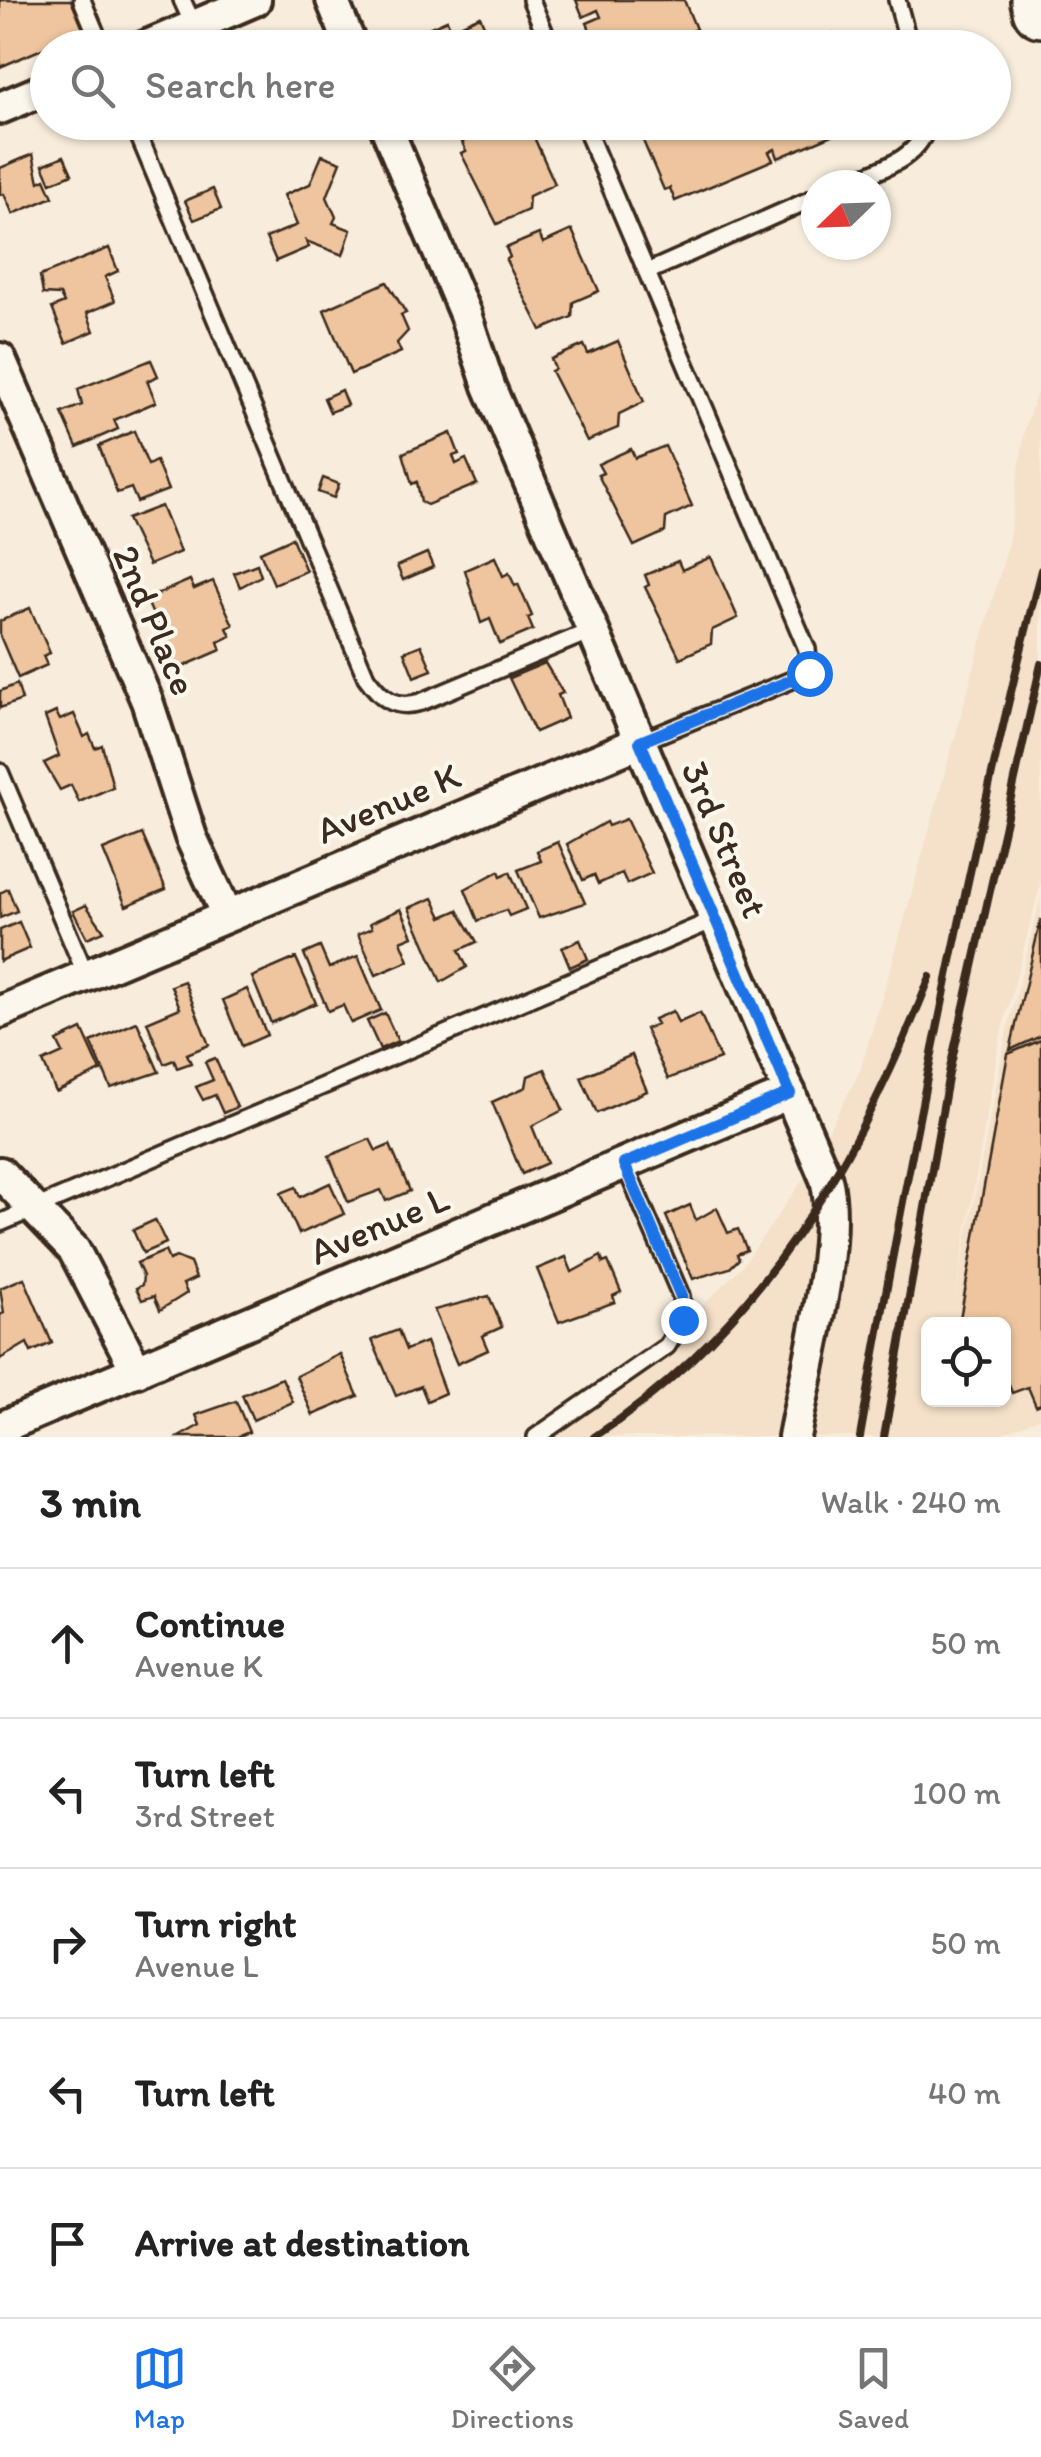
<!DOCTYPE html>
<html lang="en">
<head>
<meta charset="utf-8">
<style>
  :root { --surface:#fff; --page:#f2f2f2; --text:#222; --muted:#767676; --line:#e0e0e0; --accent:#1a73e8 }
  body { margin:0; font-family:Itim,sans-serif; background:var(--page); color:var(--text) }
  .controls { position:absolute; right:30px; bottom:30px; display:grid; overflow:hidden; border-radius:15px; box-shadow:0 2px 8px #0004 }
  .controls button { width:90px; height:90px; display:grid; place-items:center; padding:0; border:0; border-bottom:2px solid var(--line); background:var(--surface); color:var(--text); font:50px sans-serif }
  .compass { position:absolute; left:801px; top:170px; width:90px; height:90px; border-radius:50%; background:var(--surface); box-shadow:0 2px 8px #0004; rotate:247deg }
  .stop { position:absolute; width:30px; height:30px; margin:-22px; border:8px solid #1a73e8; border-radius:50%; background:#fff }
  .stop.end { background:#1a73e8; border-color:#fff; box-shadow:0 2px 10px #0008 }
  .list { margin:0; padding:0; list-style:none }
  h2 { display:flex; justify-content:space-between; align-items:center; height:130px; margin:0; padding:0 40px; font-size:42px }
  h2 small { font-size:32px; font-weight:400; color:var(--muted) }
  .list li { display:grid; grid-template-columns:65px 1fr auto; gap:30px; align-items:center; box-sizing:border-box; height:150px; padding:0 40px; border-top:2px solid var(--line) }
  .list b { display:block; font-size:38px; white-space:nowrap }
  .list p { margin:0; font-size:32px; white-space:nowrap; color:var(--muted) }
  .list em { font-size:32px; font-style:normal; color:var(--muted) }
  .icon { flex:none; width:55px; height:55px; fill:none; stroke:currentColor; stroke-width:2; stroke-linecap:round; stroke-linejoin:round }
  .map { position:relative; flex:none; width:1041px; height:1437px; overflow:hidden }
  .search { position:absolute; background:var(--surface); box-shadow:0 2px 8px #0004; left:30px; right:30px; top:30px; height:110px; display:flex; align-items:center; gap:25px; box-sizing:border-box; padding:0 35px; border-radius:55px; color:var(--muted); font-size:38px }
  .sheet { height:880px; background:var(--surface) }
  nav { display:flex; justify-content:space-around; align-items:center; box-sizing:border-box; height:140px; border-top:2px solid var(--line); background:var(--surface); font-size:28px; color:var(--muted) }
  nav a { display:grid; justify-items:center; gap:5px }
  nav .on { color:var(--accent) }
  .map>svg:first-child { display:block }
</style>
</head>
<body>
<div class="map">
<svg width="1041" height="1437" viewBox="0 0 1041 1437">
  <rect width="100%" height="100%" fill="#f8eddc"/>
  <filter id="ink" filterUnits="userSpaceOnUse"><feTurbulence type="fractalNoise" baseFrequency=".01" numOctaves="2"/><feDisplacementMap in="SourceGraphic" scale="20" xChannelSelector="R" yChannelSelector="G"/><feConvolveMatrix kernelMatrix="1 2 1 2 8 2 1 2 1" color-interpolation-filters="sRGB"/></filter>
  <g filter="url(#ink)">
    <g fill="#f5e1c9" fill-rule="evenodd">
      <path d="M1041 380V883L1000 1039 954 1303 1005 1039 1041 896V1417L995 1437H810L848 1222 843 1181 825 1137 860 1071 897 946 1008 544 1025 427ZM928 1324H1004V1400H928Z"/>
      <path d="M806 1175 816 1219 778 1437H549L679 1347 691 1334 700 1308 743 1265Z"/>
    </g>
    <g fill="#eec59e" stroke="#3b2a1e" stroke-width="2.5">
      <path d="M0 0H71L84 31 0 67Z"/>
      <path d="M576 0H684L696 29 691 31 698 48H598L587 23 601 17 598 10 583 17Z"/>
      <path d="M480 16 494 48H414V34L447 20 451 29Z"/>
      <path d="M833 33 839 48 787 47 820 34 822 38Z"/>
      <path d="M635 122H838L842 131 778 158 775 149 769 152 773 160 675 201 670 188 664 190Z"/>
      <path d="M528 124 555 184 529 196 528 210 497 224 461 153 466 151 462 142 494 127 499 136Z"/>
      <path d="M33 154 39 182 45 179 53 197 13 214 4 194 0 195V168Z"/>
      <path d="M322 155 341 162 327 197 336 217 333 223 351 230 343 255 306 241 309 247 276 261 266 238 297 225 284 195 310 184Z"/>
      <path d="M64 156 72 174 51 183 43 165Z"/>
      <path d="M213 189 221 209 194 220 185 201Z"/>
      <path d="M572 230 599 291 573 302 572 317 541 330 506 260 510 257 506 248 539 234 543 243Z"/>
      <path d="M109 248 118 271 105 277 115 301 87 313 94 331 66 343 52 308 64 303 60 295 43 294 40 276Z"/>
      <path d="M387 282 406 313 401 315 408 331 397 343 401 352 351 374 324 310Z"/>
      <path d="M618 341 644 402 619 414 618 428 587 441 551 371 555 369 551 359 584 345 588 354Z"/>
      <path d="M151 360 158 376 147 381 156 402 114 420 118 429 77 447 62 413 82 405 78 389Z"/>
      <path d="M341 390 347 405 330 412 324 398Z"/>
      <path d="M134 431 148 465 156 461 168 490 137 502 131 488 117 493 99 446Z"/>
      <path d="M451 433 459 454 453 456 456 464 466 459 477 484 427 505 421 502 417 482 412 484 403 453Z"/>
      <path d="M665 446 692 506 666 518 665 532 634 546 598 475 603 473 598 464 631 449 635 458Z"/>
      <path d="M323 478 339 484 334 498 318 492Z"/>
      <path d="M161 506 180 552 149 565 127 519Z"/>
      <path d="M292 538 306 571 274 584 260 552Z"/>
      <path d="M427 553 433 567 403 580 397 566Z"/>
      <path d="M495 557 503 576 509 573 515 586 518 584 532 616 528 618 533 630 500 644 490 619 481 623 465 570Z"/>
      <path d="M711 557 738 618 712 630 711 644 680 658 645 587 649 585 645 575 678 561 682 570Z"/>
      <path d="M257 564 261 576 240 587 234 573Z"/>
      <path d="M190 580 194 589 213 581 233 625 227 628 231 636 218 642 221 650 177 669 146 599Z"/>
      <path d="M30 608 50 653 43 656 47 665 18 678 0 636V621Z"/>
      <path d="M421 645 432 670 414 677 404 652Z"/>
      <path d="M545 663 563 693 558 695 567 718 535 732 509 678Z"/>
      <path d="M17 684 22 700 0 708V691Z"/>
      <path d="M56 712 60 720 74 714 84 737 89 734 95 748 102 745 113 787 79 802 71 785 60 790 44 763 59 756 45 717Z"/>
      <path d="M626 819 652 873 627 884 622 873 598 884 594 875 583 880 567 844 606 822 608 826Z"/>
      <path d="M142 834 166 889 126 906 103 850Z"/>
      <path d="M558 842 585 903 539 918 518 870 541 861 537 851Z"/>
      <path d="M499 871 501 876 510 872 526 909 509 916 506 910 478 921 465 889Z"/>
      <path d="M8 889 17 911 0 918V893Z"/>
      <path d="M433 898 442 917 458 910 477 942 459 950 467 967 441 982 409 908Z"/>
      <path d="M86 905 104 931 87 938 73 911Z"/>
      <path d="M401 909 413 936 401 941 409 961 376 975 358 934 372 928 370 923Z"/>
      <path d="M1041 919V1036L1010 1050Z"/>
      <path d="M19 922 30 948 0 961V930Z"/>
      <path d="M580 940 588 959 570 967 562 948Z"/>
      <path d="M320 947 329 968 358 956 381 1010 351 1023 343 1005 328 1011 304 954Z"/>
      <path d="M296 958 316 1003 271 1023 252 977Z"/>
      <path d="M184 981 209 1045 187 1054 191 1063 177 1068 174 1060 164 1064 147 1022 180 1008 171 986Z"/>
      <path d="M247 989 267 1035 242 1046 223 1000Z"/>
      <path d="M673 1011 678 1023 700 1013 720 1059 668 1079 645 1029 657 1024 654 1019Z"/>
      <path d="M385 1013 398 1041 380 1049 367 1021Z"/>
      <path d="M137 1022 159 1072 111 1088 91 1042Z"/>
      <path d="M82 1029 101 1071 56 1092 43 1062 63 1053 57 1041Z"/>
      <path d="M1041 1040V1404L1036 1406 1028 1387 1012 1393 1004 1372V1324H959L1008 1054Z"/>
      <path d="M632 1055 647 1091 597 1113 581 1077Z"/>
      <path d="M215 1058 237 1107 223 1113 215 1095 203 1100 196 1087 213 1080 205 1062Z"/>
      <path d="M545 1069 563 1110 532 1126 547 1163 522 1174 492 1102 526 1087 528 1076Z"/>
      <path d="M370 1139 376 1151 390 1145 410 1191 386 1201 381 1190 348 1202 329 1156Z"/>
      <path d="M330 1183 344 1214 299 1234 281 1193 296 1187 300 1197Z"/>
      <path d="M690 1205 696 1220 717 1208 728 1233 738 1229 747 1250 737 1254 739 1259 730 1268 693 1279 666 1216Z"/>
      <path d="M155 1220 166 1243 143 1253 133 1230Z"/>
      <path d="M165 1251 169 1260 176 1257 190 1263 196 1278 183 1284 187 1293 160 1310 154 1296 142 1300 136 1288 142 1285 143 1276 137 1263Z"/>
      <path d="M601 1256 603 1263 608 1261 621 1292 613 1296 615 1302 559 1322 537 1269 566 1257 572 1272Z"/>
      <path d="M24 1278 52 1343 31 1352 27 1343 0 1359V1315L4 1313 0 1288Z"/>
      <path d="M489 1296 502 1327 482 1336 488 1350 457 1364 434 1310Z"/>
      <path d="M398 1330 406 1350 426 1342 445 1393 427 1401 421 1386 396 1396 372 1340Z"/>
      <path d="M340 1354 358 1396 313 1415 296 1376Z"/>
      <path d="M282 1378 293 1402 253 1420 242 1395Z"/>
      <path d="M236 1401 249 1432 237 1437H179L200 1425 196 1415Z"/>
    </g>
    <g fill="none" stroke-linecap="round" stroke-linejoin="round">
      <g stroke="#3b2a1e" stroke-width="22">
        <g id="lane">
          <path d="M82 0 102 48"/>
          <path d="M182 0 194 26"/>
          <path d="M531 0 551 48"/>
          <path d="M897 0 910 48"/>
          <path d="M133 122 366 677C381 698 394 710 421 702L593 630"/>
          <path d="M583 122 807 649 809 673 640 742"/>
          <path d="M843 185C877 170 920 161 928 122"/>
          <path d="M647 272 816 197"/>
          <path d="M0 772 86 975"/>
          <path d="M0 1223 716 919"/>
          <path d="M536 1437 667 1346 683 1320 681 1296 624 1163"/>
        </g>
      </g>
      <g stroke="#3b2a1e" stroke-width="38">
        <g id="street">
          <path d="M332 0 352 48"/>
          <path d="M143 48 255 0"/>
          <path d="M0 108 48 88"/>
          <path d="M384 122 465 314 489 386 826 1179C842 1240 806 1371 794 1437"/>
          <path d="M0 359 147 701 191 837 227 915"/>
          <path d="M0 1012 640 742"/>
          <path d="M0 1173 74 1250 137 1371"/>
          <path d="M0 1428 790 1093"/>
        </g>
      </g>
      <g stroke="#3b2a1e" stroke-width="62">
        <path id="highway" d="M1039 0 1041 9"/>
      </g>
      <use href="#lane" stroke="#fbf7ec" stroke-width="15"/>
      <use href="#street" stroke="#fbf7ec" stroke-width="30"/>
      <use href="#highway" stroke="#fbf7ec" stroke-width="55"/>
      <g stroke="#3b2a1e" stroke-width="8">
        <path d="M594 1437C761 1328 859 1157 930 977"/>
        <path d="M860 1437C911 1146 968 857 1041 570"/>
        <path d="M884 1437 949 1073 1041 664"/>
      </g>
    </g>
  </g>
  <g fill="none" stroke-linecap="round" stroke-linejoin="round" filter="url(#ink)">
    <path stroke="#1a73e8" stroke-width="12" d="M683 1320 681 1296 624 1164 790 1093 640 742 809 673"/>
  </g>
  <g text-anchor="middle" stroke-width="8" stroke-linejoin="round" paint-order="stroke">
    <g font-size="38" fill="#3b2a1e" stroke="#fbf7ec">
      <text transform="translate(155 620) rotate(67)" y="13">2nd Place</text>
      <text transform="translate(388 803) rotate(-23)" y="13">Avenue K</text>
      <text transform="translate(725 839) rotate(67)" y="13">3rd Street</text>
      <text transform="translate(379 1225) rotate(-23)" y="13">Avenue L</text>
    </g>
  </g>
</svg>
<div class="controls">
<button><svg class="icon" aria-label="locate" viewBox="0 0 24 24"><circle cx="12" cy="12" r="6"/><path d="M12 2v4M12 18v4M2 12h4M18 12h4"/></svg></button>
</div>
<svg class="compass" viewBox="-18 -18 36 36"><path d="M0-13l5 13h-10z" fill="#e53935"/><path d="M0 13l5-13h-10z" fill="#767676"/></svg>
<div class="stop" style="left:809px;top:673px"></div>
<div class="stop end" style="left:683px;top:1320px"></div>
<div class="search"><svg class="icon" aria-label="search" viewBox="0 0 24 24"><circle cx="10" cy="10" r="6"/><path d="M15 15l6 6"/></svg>Search here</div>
</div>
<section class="sheet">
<h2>3 min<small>Walk · 240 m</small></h2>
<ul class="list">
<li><svg class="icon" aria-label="ahead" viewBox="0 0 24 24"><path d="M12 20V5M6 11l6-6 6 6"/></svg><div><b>Continue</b><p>Avenue K</p></div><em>50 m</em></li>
<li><svg class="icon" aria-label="left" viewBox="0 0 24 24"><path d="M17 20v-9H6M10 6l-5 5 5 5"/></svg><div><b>Turn left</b><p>3rd Street</p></div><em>100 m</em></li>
<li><svg class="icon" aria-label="right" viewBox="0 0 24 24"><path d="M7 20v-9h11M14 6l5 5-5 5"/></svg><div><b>Turn right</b><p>Avenue L</p></div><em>50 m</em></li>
<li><svg class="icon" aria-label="left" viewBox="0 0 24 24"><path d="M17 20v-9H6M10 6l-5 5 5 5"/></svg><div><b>Turn left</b></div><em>40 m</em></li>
<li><svg class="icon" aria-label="arrive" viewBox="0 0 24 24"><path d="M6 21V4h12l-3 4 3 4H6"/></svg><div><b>Arrive at destination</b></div></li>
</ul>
</section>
<nav>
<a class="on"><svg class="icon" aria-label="map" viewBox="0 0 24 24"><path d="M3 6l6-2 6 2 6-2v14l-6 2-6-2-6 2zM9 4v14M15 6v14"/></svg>Map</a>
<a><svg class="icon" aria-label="directions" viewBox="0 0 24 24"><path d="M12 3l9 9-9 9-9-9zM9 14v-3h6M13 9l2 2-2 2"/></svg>Directions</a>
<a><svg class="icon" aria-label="saved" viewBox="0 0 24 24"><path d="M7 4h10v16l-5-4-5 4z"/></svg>Saved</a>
</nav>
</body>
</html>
